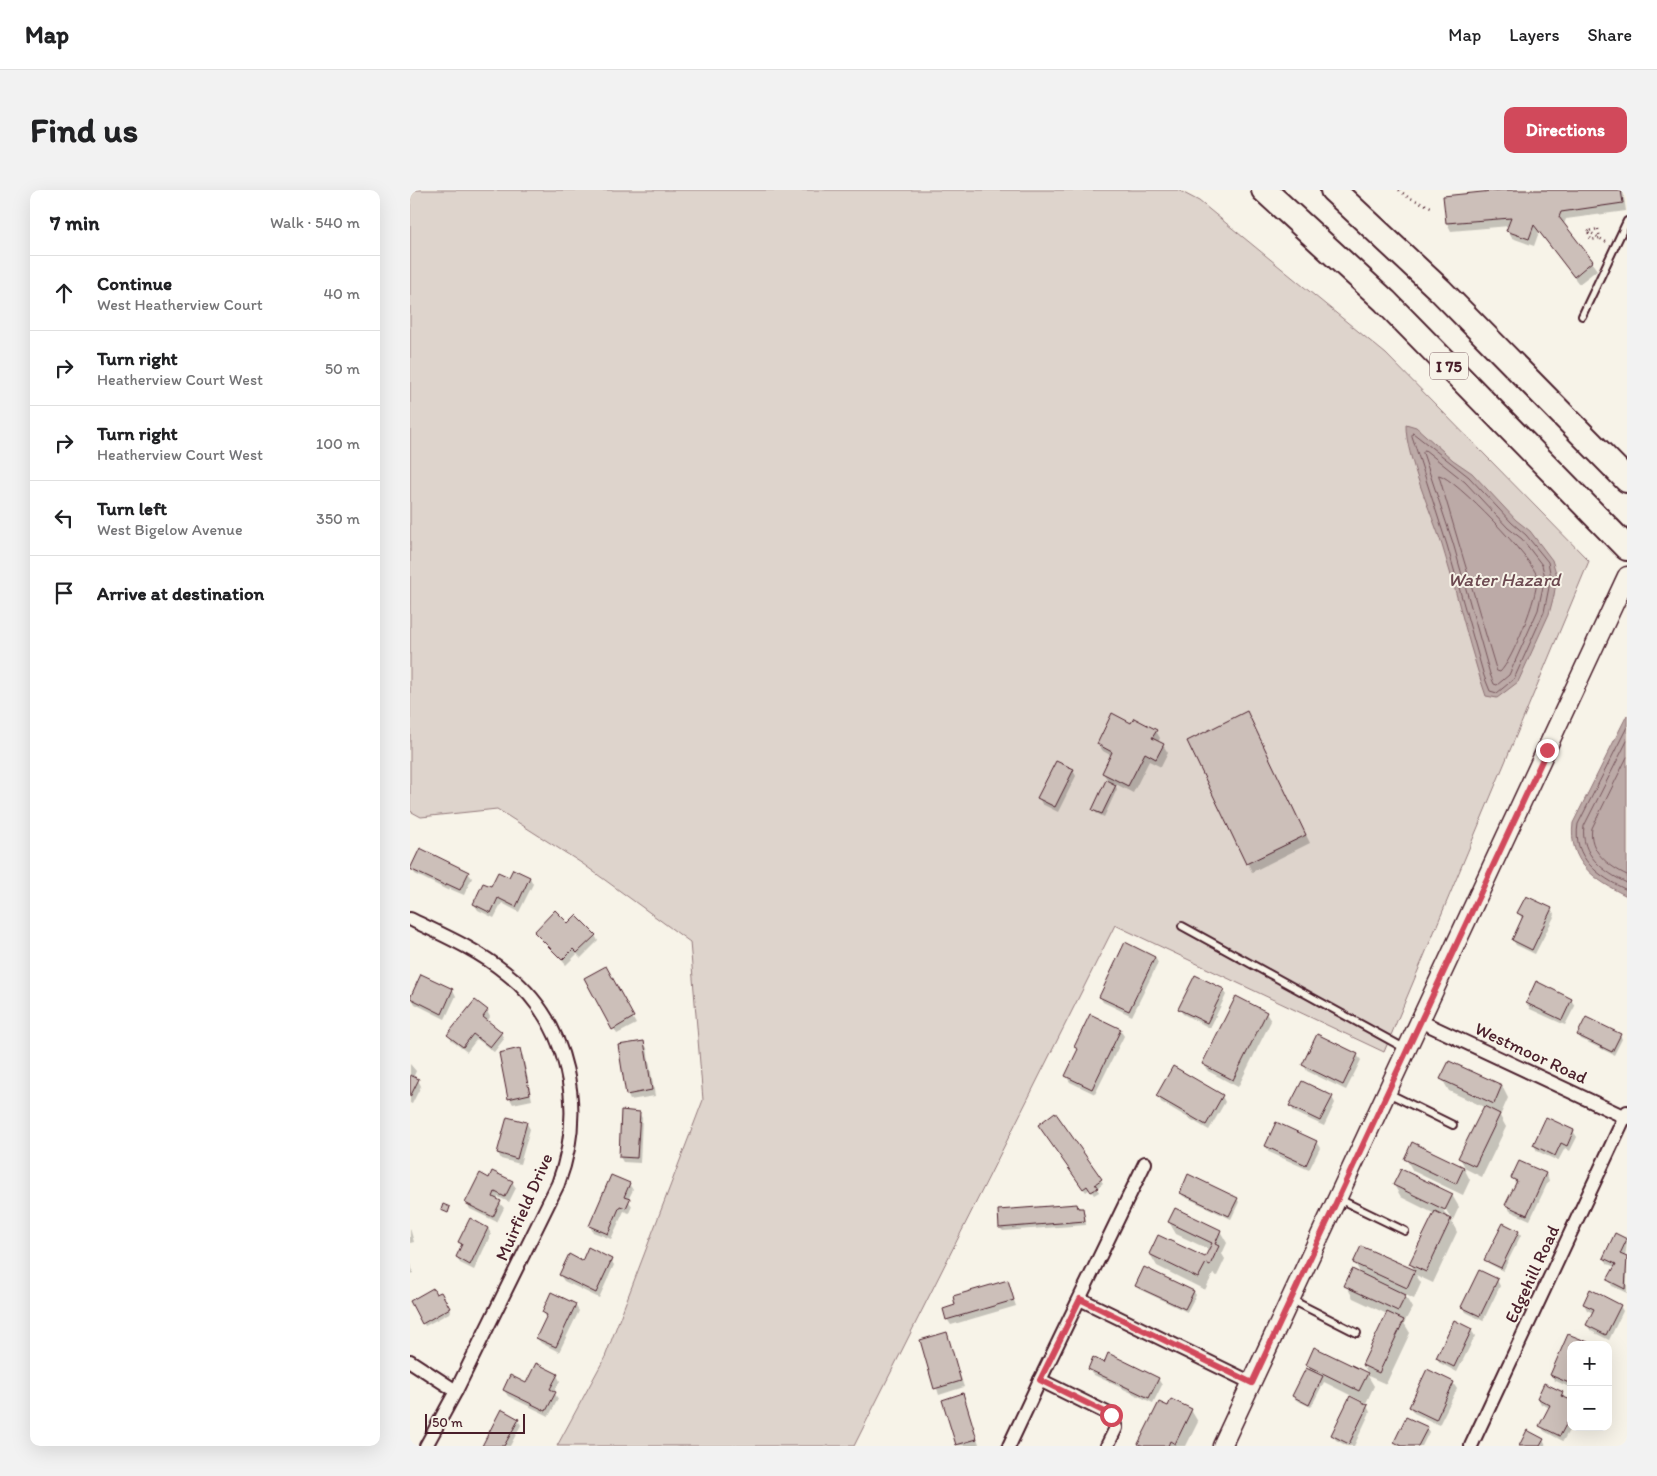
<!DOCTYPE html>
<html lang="en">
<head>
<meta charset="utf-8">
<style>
  :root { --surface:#fff; --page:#f2f2f2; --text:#202124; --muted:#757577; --line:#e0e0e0; --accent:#d1495b }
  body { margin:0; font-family:Itim,sans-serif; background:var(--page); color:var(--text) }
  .controls { position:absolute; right:15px; bottom:15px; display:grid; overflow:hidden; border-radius:10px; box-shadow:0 5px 20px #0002 }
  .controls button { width:45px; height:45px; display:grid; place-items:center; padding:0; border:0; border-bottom:1px solid var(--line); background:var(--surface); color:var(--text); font:25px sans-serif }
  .scale { position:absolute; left:15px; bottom:12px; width:100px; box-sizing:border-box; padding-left:5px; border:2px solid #4a1f2b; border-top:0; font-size:14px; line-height:18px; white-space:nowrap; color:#4a1f2b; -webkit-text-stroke:4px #f7f3e8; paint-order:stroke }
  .stop { position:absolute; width:15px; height:15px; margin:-11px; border:4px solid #d1495b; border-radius:50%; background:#fff }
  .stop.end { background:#d1495b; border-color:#fff; box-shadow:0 1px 5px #0008 }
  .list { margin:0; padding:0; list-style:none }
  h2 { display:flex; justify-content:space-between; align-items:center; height:65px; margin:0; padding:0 20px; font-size:21px }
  h2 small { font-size:16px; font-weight:400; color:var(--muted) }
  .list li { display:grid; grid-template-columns:32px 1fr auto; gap:15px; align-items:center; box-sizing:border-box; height:75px; padding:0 20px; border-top:1px solid var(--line) }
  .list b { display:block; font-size:19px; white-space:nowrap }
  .list p { margin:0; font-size:16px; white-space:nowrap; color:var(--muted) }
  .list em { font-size:16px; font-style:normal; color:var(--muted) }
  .icon { flex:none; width:28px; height:28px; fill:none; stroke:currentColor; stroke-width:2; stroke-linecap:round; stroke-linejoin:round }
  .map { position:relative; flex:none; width:1217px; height:1256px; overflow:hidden; border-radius:10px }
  header { display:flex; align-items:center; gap:30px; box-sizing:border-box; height:70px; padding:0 25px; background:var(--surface); border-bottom:1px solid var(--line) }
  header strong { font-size:24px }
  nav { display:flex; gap:28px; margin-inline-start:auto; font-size:18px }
  .intro { display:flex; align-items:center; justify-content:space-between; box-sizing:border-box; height:120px; padding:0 30px }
  h1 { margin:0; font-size:35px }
  .button { padding:12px 22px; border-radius:10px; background:var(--accent); color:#fff; font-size:18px; font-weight:700 }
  main { display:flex; gap:30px; padding:0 30px }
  aside { flex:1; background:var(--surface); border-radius:10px; box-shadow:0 5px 20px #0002 }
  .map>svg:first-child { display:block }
</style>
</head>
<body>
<header>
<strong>Map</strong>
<nav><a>Map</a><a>Layers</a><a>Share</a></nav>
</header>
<div class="intro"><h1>Find us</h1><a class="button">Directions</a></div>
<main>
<aside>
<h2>7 min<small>Walk · 540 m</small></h2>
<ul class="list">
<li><svg class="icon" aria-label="ahead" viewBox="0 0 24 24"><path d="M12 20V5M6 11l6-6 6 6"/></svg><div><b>Continue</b><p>West Heatherview Court</p></div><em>40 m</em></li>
<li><svg class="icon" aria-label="right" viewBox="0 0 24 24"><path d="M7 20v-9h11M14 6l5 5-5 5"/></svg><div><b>Turn right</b><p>Heatherview Court West</p></div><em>50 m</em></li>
<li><svg class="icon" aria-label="right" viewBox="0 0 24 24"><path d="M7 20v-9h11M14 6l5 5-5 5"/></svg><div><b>Turn right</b><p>Heatherview Court West</p></div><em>100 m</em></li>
<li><svg class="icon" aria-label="left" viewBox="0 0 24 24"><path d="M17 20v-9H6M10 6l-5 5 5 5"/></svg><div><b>Turn left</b><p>West Bigelow Avenue</p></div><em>350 m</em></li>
<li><svg class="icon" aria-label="arrive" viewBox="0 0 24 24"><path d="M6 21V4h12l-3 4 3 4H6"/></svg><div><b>Arrive at destination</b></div></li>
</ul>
</aside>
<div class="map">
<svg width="1217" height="1256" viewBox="0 0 1217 1256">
  <rect width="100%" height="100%" fill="#f7f3e8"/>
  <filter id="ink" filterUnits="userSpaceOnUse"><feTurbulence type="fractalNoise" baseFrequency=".02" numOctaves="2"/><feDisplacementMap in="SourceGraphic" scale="10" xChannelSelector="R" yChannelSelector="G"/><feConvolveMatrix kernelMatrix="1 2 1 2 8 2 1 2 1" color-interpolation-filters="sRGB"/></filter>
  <g filter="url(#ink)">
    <path fill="#ded4cc" stroke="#947a7c" d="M0 0H768L789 11 976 164 1179 371 974 862 705 735 444 1256H147L195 1167 293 910 280 752 173 674 87 619 11 627 0 621Z"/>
    <g fill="#bcaaa7" stroke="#8e7275">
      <path d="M996 234 1006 237 1043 270 1062 283 1106 330 1120 341 1142 370 1147 386 1144 405 1139 424 1108 492 1087 508 1076 506 1070 488C1056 444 1046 399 1032 355 1022 324 995 265 996 234Z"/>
      <path d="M1217 525V706C1184 690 1158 672 1163 633Z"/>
    </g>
    <g fill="#0003" fill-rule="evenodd">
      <path d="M1094 0H1213L1216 21 1156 29 1154 34 1187 80 1169 94 1129 42 1124 56 1102 48 1097 40 1099 36 1041 41 1037 33Z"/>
      <path d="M841 531 900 653 842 682 778 551Z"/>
      <path d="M746 541 750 548 748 553 753 555 758 563 751 577 739 571 723 603 704 593 707 599 694 627 686 623 684 619 700 593 693 583 702 566 693 561 688 554Z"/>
      <path d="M663 580 666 586 648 622 632 614 629 608Z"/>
      <path d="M2 679 58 683 62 688 54 705 40 699 39 701 5 684Z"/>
      <path d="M103 680 120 688 123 694 109 722 92 713 84 728 68 720 64 714 81 698 99 688Z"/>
      <path d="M1141 719 1145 725 1125 764 1106 755 1103 750 1112 729 1109 723Z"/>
      <path d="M158 735 185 745 188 751 171 768 167 764 156 775 126 742Z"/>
      <path d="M745 767 748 773 722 826 693 812 690 807Z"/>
      <path d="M195 777 226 834 207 844 175 788Z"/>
      <path d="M12 786 43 800 46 806 35 829 5 814 2 808Z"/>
      <path d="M813 800 816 805 800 838 773 824 769 819Z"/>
      <path d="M1161 810 1165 816 1155 835 1120 819 1117 813Z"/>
      <path d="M65 812 77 821 80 827 77 832 91 843 94 849 84 862 67 849 57 862 42 851 39 845Z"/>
      <path d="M856 823 861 831 828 897 798 881 793 874Z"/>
      <path d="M710 840 714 846 685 904 660 892 656 886 668 862 665 857Z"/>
      <path d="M1169 845H1210L1212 849 1204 865 1171 849Z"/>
      <path d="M233 852 237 858 245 906 220 910 217 904Z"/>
      <path d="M109 860 113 866 122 910 103 914 100 909Z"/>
      <path d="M947 865 951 870 936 900 897 881 894 875Z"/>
      <path d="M1039 873 1092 896 1098 908 1090 926 1096 937 1072 987 1054 978 1060 990 1053 1005 1003 981 996 969 1003 954 1056 979 1050 968 1074 917 1039 901 1032 889Z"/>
      <path d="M0 874 6 881 3 888 8 890 11 896 2 914 0 913Z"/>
      <path d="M748 906H812L815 912 799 940 751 912Z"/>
      <path d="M922 907 925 913 914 936 884 922 881 916Z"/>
      <path d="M229 923 232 928 230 973 213 972 210 967Z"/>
      <path d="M645 924 693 993 687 998 689 1002 684 1005 680 999 676 1002 631 939Z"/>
      <path d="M98 928 117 934 120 939 110 974 91 969 88 963Z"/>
      <path d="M1163 941 1167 947 1160 961 1155 958 1148 971 1127 961 1124 955Z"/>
      <path d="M906 952 910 958 899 980 859 962 856 956Z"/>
      <path d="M1110 972 1136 984 1139 990 1120 1030 1100 1021 1097 1015 1106 995 1103 988Z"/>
      <path d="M82 982 102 992 106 998 99 1012 88 1007 87 1010 94 1018 87 1032 60 1019 57 1013 79 989Z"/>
      <path d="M219 994 223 1000 218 1010 222 1016 219 1023 214 1021 201 1049 183 1042 180 1036Z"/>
      <path d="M984 995 1042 1005 1049 1017 1042 1032 1047 1042 1023 1093 1006 1085 1011 1093 1004 1109 994 1104 1002 1118 994 1133 1000 1143 976 1194 958 1186 964 1196 956 1213 914 1192 901 1217 886 1210 884 1206 901 1182 897 1175 905 1159 959 1185 953 1175 977 1124 943 1108 936 1095 952 1086 945 1073 952 1057 1005 1082 1001 1074 1025 1024 991 1007ZM1033 1014 1041 1029H1038L1031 1016Z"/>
      <path d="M771 1003 827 1009 829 1012 821 1029 773 1006Z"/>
      <path d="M667 1015 675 1023 676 1035 593 1041 590 1038 589 1022Z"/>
      <path d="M759 1032 810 1041 817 1053 812 1064 815 1069 807 1086 803 1084 795 1100 747 1076 740 1064 795 1069 800 1060 766 1044Z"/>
      <path d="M0 1038 4 1052 0 1053Z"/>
      <path d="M78 1038 81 1044 64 1080 50 1073 47 1067 52 1057 49 1052Z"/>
      <path d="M1109 1042 1111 1045 1093 1081 1078 1073 1076 1070Z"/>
      <path d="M1206 1045 1217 1051 1215 1068 1217 1069V1103L1202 1096 1199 1090 1205 1077 1198 1074 1194 1068Z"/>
      <path d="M0 1069 3 1083 0 1084Z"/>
      <path d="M201 1070 204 1075 189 1108 154 1091 150 1085 172 1072Z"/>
      <path d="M1087 1090 1090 1096 1073 1131 1056 1122 1053 1117Z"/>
      <path d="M597 1091 606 1116 541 1135 537 1129Z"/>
      <path d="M727 1095 784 1102 786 1105 777 1122 729 1099Z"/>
      <path d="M30 1103 41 1122 15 1136 1 1111Z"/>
      <path d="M1174 1114 1210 1116 1213 1121 1199 1150 1181 1141 1177 1135 1183 1123 1177 1120Z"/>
      <path d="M165 1115 169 1121 149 1162 131 1153 127 1148 137 1128 133 1122Z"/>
      <path d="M1061 1140 1065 1146 1047 1182 1030 1173 1027 1168Z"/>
      <path d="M536 1144 554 1197 529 1205 512 1151Z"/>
      <path d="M1159 1145 1178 1155H1161V1198L1144 1190 1141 1184Z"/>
      <path d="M694 1174 748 1189 752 1195 743 1213 682 1184 679 1179Z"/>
      <path d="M147 1185 150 1191 144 1202 148 1209 139 1226 98 1206 94 1200Z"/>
      <path d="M1043 1193 1047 1199 1029 1235 1004 1223 1000 1217Z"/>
      <path d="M1152 1203 1155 1209 1161 1212V1237L1153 1251 1134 1241 1131 1236 1140 1218 1131 1214 1128 1208Z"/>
      <path d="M552 1205 569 1254 564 1256 547 1255Z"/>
      <path d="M957 1216 960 1222 944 1256H937L926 1250 922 1245Z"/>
      <path d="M759 1218 781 1220 788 1232 776 1256H731L730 1253Z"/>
      <path d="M108 1230 111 1235 100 1256H73Z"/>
      <path d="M1017 1238 1019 1242 1012 1256H988L985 1252Z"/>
      <path d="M1133 1250 1136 1256H1110Z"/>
    </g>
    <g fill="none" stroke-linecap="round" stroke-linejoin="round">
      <g stroke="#78575d" stroke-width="1">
        <path d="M1003 243 1059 287 1102 333 1116 345 1138 372 1141 387 1134 422 1104 489 1087 503 1080 501 1074 486 1037 355 1002 246Z"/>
        <path d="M1015 260 1055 292 1098 338 1112 349 1132 375 1135 387 1128 420 1099 485 1087 495 1084 494 1080 484 1043 353 1013 263Z"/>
        <path d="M1029 285C1044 287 1126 372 1127 387 1129 404 1102 471 1090 482L1087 481Z"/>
        <path d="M1217 537 1168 634C1162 668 1189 687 1217 700"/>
        <path d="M1217 551 1174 636C1170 664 1193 682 1217 693"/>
        <path d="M1217 567 1182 638C1178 660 1198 676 1217 685"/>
      </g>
    </g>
    <g fill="#ccbfb9" stroke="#4a1f2b">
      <path d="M1092 0H1211L1213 13 1151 22 1149 27 1183 71 1164 87 1124 35 1119 49 1096 41 1101 28 1036 33 1033 6Z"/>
      <path d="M837 521 896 645 836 674 777 551Z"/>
      <path d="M702 523 721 533 724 528 747 540 742 548 754 554 746 569 735 563 718 596 692 583 702 562 687 554Z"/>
      <path d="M646 571 664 579 645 617 627 608Z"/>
      <path d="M696 590 706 595 692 624 682 620Z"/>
      <path d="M10 658 59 682 50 700 37 694 36 696 0 679Z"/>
      <path d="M103 679 120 687 106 717 88 708 81 723 63 714 73 693 81 696 88 682 99 687Z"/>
      <path d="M1116 706 1142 718 1122 760 1102 750 1113 726 1107 723Z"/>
      <path d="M145 720 158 733 166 725 186 745 167 763 163 759 152 770 124 742Z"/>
      <path d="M715 752 745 767 719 821 689 807Z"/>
      <path d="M196 776 224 827 202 840 174 788Z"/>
      <path d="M11 784 43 799 32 824 0 808Z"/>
      <path d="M785 785 814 799 797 833 768 819Z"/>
      <path d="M1126 791 1162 809 1152 830 1116 813Z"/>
      <path d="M826 806 857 822 823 890 792 874Z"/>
      <path d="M65 810 78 820 73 827 92 842 80 857 63 844 53 857 37 845Z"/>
      <path d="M680 824 711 839 682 899 655 886 668 859 664 857Z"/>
      <path d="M1176 827 1211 844 1202 862 1167 845Z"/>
      <path d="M907 844 948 864 933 895 892 875Z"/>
      <path d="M234 851 242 900 216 905 208 855Z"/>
      <path d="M110 858 120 904 98 909 89 863Z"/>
      <path d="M1039 871 1092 895 1084 914 1030 889Z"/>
      <path d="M763 876 813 905 796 935 746 906Z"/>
      <path d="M0 885 9 889 0 907Z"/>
      <path d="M892 891 923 906 910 931 879 916Z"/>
      <path d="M1074 916 1090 924 1065 976 1048 968Z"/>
      <path d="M211 920 230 922 227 968 209 967Z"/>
      <path d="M645 922 692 989 685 994 688 998 681 1002 677 996 673 999 628 935Z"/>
      <path d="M97 927 117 932 107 969 87 963Z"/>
      <path d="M1136 927 1164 940 1157 956 1151 953 1145 966 1123 955Z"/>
      <path d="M866 932 907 951 896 975 855 956Z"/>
      <path d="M1002 952 1054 977 1046 994 994 969Z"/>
      <path d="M1109 971 1136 983 1117 1025 1095 1015 1107 991 1101 988Z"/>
      <path d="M991 979 1043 1004 1035 1020 983 995Z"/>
      <path d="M82 981 103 991 95 1007 85 1002 83 1007 91 1011 83 1027 55 1013 70 983 79 988Z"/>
      <path d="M778 984 828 1008 819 1026 770 1003Z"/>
      <path d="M201 985 220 993 214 1007 220 1009 216 1018 210 1016 198 1044 179 1036Z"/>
      <path d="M33 1014 40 1017 38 1023 31 1020Z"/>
      <path d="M667 1014 668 1018H673L675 1031 589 1038 588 1020Z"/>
      <path d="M765 1018 811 1040 805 1054 809 1056 800 1075 796 1073 788 1088 739 1064 748 1045 795 1067 802 1053 758 1032Z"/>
      <path d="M1025 1021 1041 1029 1016 1082 999 1074Z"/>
      <path d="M60 1028 78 1038 60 1075 46 1067 52 1054 48 1052Z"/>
      <path d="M1093 1033 1109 1041 1091 1078 1074 1070Z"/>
      <path d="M1205 1043 1217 1049 1210 1064 1217 1067 1215 1099 1197 1090 1206 1074 1193 1068Z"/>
      <path d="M951 1056 1005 1080 997 1098 943 1073Z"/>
      <path d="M178 1057 202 1069 186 1103 149 1085 159 1064 172 1071Z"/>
      <path d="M734 1077 784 1101 775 1119 725 1096Z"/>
      <path d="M942 1079 996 1105 988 1121 934 1096Z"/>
      <path d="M1069 1080 1088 1089 1070 1126 1051 1117Z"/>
      <path d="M598 1090 604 1110 536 1130 533 1119 545 1115 543 1106Z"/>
      <path d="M23 1098 26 1104 31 1102 40 1118 12 1134 0 1111Z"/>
      <path d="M1180 1099 1211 1115 1196 1145 1176 1135 1184 1119 1173 1114Z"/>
      <path d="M141 1102 166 1114 146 1157 126 1148 137 1125 132 1122Z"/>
      <path d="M977 1122 994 1130 969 1183 952 1175Z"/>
      <path d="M1044 1130 1062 1139 1044 1177 1026 1168Z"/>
      <path d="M537 1142 551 1191 524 1199 510 1150Z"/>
      <path d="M1158 1144 1178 1152 1177 1155H1161L1159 1193 1140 1185Z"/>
      <path d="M904 1157 958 1183 949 1201 896 1175Z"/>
      <path d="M698 1163 749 1188 739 1208 678 1179 683 1167 694 1173Z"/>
      <path d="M126 1173 148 1184 140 1199 146 1202 136 1221 93 1200 100 1185 116 1193Z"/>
      <path d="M896 1178 913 1186 899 1215 882 1206Z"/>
      <path d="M1017 1179 1044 1192 1026 1230 999 1217Z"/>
      <path d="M1134 1193 1153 1202 1151 1206 1161 1210V1225L1150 1246 1129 1236 1140 1215 1127 1208Z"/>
      <path d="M553 1203 567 1249 546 1255 532 1210Z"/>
      <path d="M940 1206 958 1215 939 1254 921 1245Z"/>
      <path d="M761 1209 782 1219 765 1254 760 1251 758 1256H734L728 1254 749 1212 758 1216Z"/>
      <path d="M91 1219 109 1229 94 1256H72Z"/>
      <path d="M996 1227 1018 1237 1008 1256H992L984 1252Z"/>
      <path d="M1117 1240 1134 1249 1130 1256H1109Z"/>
    </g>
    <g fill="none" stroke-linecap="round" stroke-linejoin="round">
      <g stroke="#4a1f2b" stroke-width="10">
        <g id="lane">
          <path d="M1172 126 1217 31"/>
          <path d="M772 736 996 859"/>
          <path d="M978 903 1043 935"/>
          <path d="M929 1009 995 1041"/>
          <path d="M882 1110 947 1143"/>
        </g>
      </g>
      <g stroke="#4a1f2b" stroke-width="16">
        <g id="street">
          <path d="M0 729C33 745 68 760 96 783 160 833 176 920 148 994L46 1201 16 1256"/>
          <path d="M1010 831 1217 928"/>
          <path d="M670 1109 842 1193"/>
          <path d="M0 1171 46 1201"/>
          <path d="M630 1190 735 973"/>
          <path d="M599 1256 630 1190 701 1225 706 1238 697 1256"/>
          <path d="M1061 1256 1217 922"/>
        </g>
      </g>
      <g stroke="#4a1f2b" stroke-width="21">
        <path id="secondary" d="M812 1256 1217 386"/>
      </g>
      <g stroke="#4a1f2b" stroke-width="28">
        <g id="highway">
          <path d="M854 0 975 111 1217 358"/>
          <path d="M923 0 1030 100 1217 290"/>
        </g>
      </g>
      <g stroke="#4a1f2b" stroke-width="2.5" stroke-dasharray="1 4" stroke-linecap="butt">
        <path d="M989 0 998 7 1021 17"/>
        <path d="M1188 39 1190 48 1181 50 1178 41Z"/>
        <path d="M1178 41 1196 52"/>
      </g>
      <use href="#lane" stroke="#f7f3e8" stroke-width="6"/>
      <use href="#street" stroke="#f7f3e8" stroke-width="12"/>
      <use href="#secondary" stroke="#f7f3e8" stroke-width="18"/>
      <use href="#highway" stroke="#f7f3e8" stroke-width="24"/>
    </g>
  </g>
  <g fill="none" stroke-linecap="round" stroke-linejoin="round" filter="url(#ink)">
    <path stroke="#d1495b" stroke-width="6" d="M701 1225 630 1190 670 1109 842 1193 1137 560"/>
  </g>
  <g text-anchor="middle" stroke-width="4" stroke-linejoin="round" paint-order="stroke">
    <rect fill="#f7f3e8" stroke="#7e5f64" stroke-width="1" x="1020" y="162.5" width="38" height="27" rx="4"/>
    <g font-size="16" font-weight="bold" fill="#4a1f2b">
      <text x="1039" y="182">I 75</text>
    </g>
    <g font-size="18" fill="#4a1f2b" stroke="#f7f3e8">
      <text transform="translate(1121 863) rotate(25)" y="6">Westmoor Road</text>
      <text transform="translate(114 1017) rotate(-66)" y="6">Muirfield Drive</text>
      <text transform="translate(1122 1084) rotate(-65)" y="6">Edgehill Road</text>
    </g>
    <g font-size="19" font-style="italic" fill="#6c4950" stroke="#f7f3e8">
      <text x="1094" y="396">Water Hazard</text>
    </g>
  </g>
</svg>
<div class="controls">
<button>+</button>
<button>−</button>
</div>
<div class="scale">50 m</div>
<div class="stop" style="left:701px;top:1225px"></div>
<div class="stop end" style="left:1137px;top:560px"></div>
</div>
</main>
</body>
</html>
